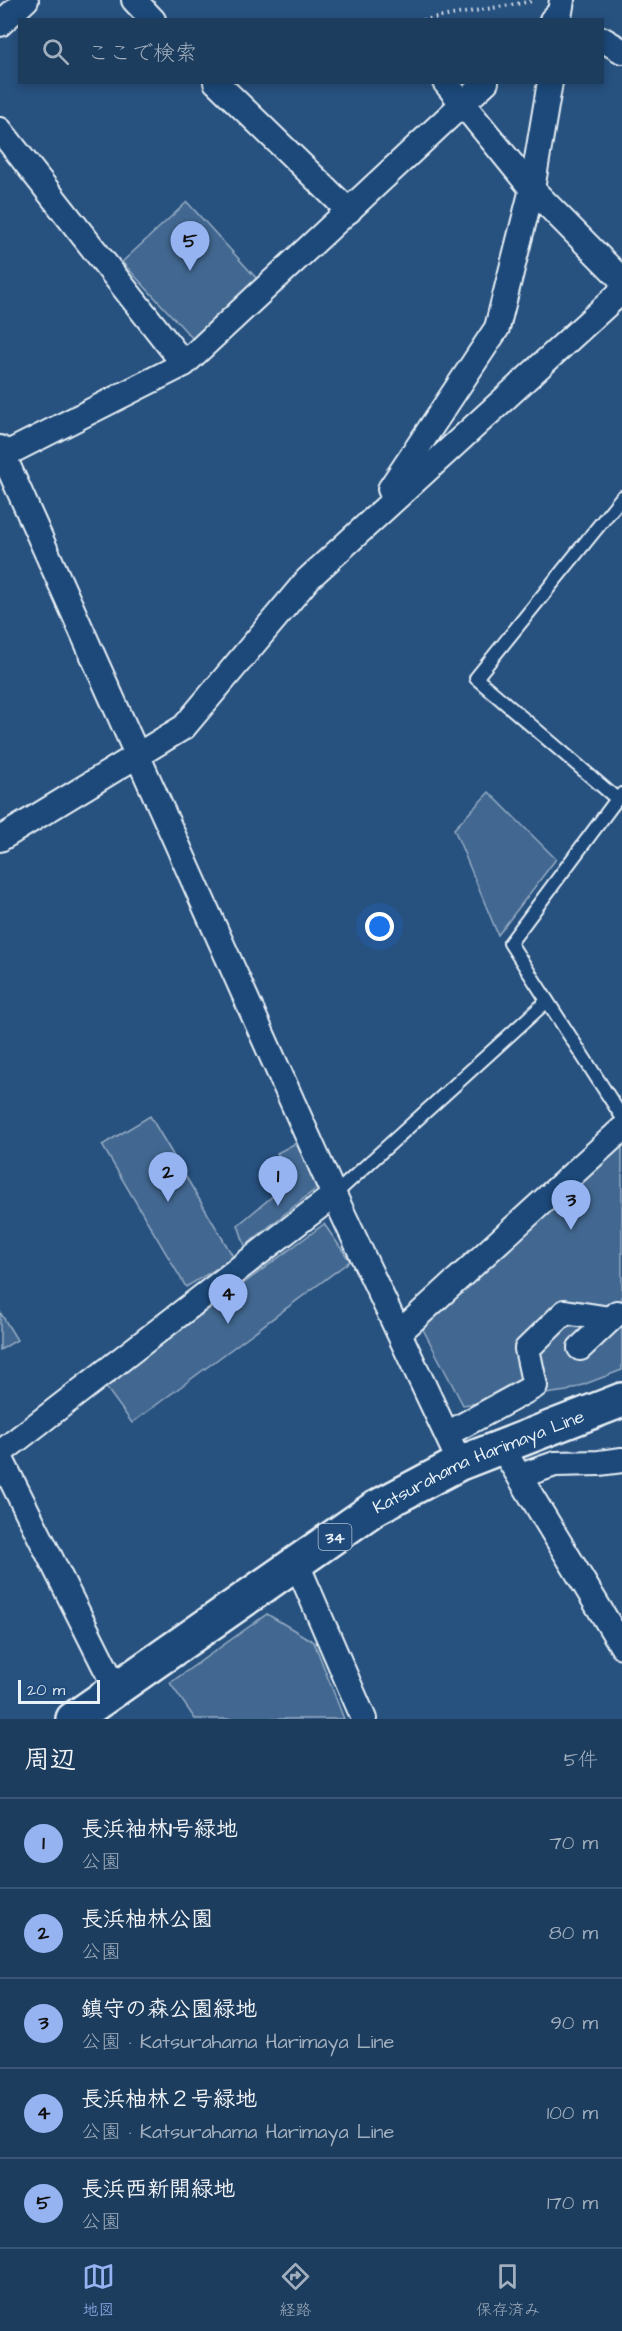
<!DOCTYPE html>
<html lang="ja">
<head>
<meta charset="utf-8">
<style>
  :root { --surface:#1d3d5f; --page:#2a4868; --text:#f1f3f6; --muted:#a0aebd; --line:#3b5674; --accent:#95b2f1 }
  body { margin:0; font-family:"Architects Daughter","Klee One",sans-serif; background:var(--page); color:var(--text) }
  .scale { position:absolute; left:18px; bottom:15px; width:82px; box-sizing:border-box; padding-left:6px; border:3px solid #e8f1f8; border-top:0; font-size:16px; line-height:21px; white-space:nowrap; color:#e8f1f8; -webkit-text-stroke:4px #1f4a7a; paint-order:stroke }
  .you { position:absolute; left:380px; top:927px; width:21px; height:21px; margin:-15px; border:4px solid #fff; border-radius:50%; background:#1a73e8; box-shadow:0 0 0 9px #1a73e833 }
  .badge { display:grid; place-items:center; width:39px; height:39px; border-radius:50%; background:var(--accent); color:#111; font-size:20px; font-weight:700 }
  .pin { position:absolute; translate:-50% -50px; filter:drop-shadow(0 2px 3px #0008) }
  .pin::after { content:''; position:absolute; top:32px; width:21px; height:18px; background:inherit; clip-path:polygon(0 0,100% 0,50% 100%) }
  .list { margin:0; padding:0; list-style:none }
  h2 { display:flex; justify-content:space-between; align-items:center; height:78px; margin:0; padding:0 24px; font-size:26px }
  h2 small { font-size:20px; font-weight:400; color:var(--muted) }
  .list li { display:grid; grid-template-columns:39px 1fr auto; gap:18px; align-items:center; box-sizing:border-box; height:90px; padding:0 24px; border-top:2px solid var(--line) }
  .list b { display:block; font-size:22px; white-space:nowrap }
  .list p { margin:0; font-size:20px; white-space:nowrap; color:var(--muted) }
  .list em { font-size:20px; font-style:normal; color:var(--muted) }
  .icon { flex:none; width:33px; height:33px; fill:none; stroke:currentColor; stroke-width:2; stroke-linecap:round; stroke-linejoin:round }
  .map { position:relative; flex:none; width:622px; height:1719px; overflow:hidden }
  .search { position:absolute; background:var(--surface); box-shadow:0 3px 9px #0003; left:18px; right:18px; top:18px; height:66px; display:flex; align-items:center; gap:15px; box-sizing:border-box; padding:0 21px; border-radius:0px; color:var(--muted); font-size:22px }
  .sheet { height:528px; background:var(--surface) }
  nav { display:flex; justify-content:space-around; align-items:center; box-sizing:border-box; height:84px; border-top:2px solid var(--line); background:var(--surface); font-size:16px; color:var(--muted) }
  nav a { display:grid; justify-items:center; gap:3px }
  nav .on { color:var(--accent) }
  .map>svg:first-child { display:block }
</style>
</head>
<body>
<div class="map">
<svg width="622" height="1719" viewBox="0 0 622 1719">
  <rect width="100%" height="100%" fill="#27517f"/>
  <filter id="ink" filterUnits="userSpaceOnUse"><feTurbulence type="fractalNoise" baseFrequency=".0167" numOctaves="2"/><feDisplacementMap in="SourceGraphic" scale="12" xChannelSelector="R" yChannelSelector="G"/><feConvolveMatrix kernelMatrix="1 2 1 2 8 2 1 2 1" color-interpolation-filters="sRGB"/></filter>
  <g filter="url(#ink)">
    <g fill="#436891" stroke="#96acc4" stroke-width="1.5">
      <path d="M187 202 258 280 193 339 122 262Z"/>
      <path d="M489 792 556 859 498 935 454 829Z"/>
      <path d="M150 1116 234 1258 186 1287 102 1145Z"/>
      <path d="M622 1141V1370L567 1391 463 1405 417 1318Z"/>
      <path d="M296 1143 318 1187 245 1246 238 1225 293 1179 277 1153Z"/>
      <path d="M324 1224 350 1261 132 1423 105 1386Z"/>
      <path d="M0 1312 17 1340 0 1350Z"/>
      <path d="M267 1614 314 1642 344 1719H195L170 1683Z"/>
    </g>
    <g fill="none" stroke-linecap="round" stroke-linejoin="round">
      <g stroke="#e8f1f8" stroke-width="16">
        <g id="lane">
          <path d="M622 497 476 678 617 799 622 794"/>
          <path d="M617 799 510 943 622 1117"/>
          <path d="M334 1195 547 1001"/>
        </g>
      </g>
      <g stroke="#e8f1f8" stroke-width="28">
        <g id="street">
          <path d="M134 0 153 20"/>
          <path d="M552 20 560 12 562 0"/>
          <path d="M0 24 26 0"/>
          <path d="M602 39 622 51"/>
          <path d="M216 82 349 211"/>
          <path d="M445 82 532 189 622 280"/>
          <path d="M0 130 184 364"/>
          <path d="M0 448 334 1195 460 1463"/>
          <path d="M4 455 184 364 486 82"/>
          <path d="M390 489 497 328 532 189 550 82"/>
          <path d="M0 839 184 727 308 579 622 291"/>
          <path d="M400 1332 622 1129"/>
          <path d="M580 1348 617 1313"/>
          <path d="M447 1434 535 1386 527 1349 565 1312 610 1319"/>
          <path d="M501 1446 622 1646"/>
          <path d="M0 1453 334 1195"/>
          <path d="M0 1457 116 1689"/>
          <path d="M520 1476 555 1464 599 1463 622 1460"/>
          <path d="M297 1564 364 1719"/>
        </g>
      </g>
      <g stroke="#e8f1f8" stroke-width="38">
        <g id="primary">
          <path id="s1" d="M73 1719 375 1508 460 1463 622 1400"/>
        </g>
      </g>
      <path stroke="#e8f1f8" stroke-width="4" stroke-dasharray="1.5 4.5" stroke-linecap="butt" d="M423 20 533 1"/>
      <use href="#lane" stroke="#1f4a7a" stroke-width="12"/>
      <use href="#street" stroke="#1f4a7a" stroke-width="24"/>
      <use href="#primary" stroke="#1f4a7a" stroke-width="33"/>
    </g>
  </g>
  <g text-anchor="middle" stroke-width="6" stroke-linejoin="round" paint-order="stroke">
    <rect fill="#1f4a7a" stroke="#acbfd2" stroke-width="1.5" x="318.5" y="1524" width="33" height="26" rx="4.5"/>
    <g font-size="16" font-weight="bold" fill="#e8f1f8">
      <text x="335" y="1543">34</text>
    </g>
    <g font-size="18" fill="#e8f1f8" stroke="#1f4a7a">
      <text dy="6" stroke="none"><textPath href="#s1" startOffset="482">Katsurahama Harimaya Line</textPath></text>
    </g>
  </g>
</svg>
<div class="scale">20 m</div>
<div class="you"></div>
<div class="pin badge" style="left:278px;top:1206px">1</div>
<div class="pin badge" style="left:168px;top:1202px">2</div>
<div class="pin badge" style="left:571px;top:1230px">3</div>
<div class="pin badge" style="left:228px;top:1324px">4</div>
<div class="pin badge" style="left:190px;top:271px">5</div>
<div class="search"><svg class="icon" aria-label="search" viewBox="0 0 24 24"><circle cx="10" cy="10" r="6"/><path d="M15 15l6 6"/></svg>ここで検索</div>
</div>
<section class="sheet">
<h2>周辺<small>5件</small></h2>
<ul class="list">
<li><span class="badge">1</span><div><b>長浜袖林1号緑地</b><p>公園</p></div><em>70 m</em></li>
<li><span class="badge">2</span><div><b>長浜柚林公園</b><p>公園</p></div><em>80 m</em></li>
<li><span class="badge">3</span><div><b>鎮守の森公園緑地</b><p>公園 · Katsurahama Harimaya Line</p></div><em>90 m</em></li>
<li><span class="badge">4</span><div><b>長浜柚林２号緑地</b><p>公園 · Katsurahama Harimaya Line</p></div><em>100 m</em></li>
<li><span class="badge">5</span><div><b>長浜西新開緑地</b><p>公園</p></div><em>170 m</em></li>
</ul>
</section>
<nav>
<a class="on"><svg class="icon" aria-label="map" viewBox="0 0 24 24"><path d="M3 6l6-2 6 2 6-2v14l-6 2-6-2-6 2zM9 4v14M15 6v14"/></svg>地図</a>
<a><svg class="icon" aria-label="directions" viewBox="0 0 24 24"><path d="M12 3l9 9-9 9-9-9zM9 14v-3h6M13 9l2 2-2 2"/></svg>経路</a>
<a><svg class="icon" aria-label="saved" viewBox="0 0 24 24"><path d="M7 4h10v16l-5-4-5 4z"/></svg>保存済み</a>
</nav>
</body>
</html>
